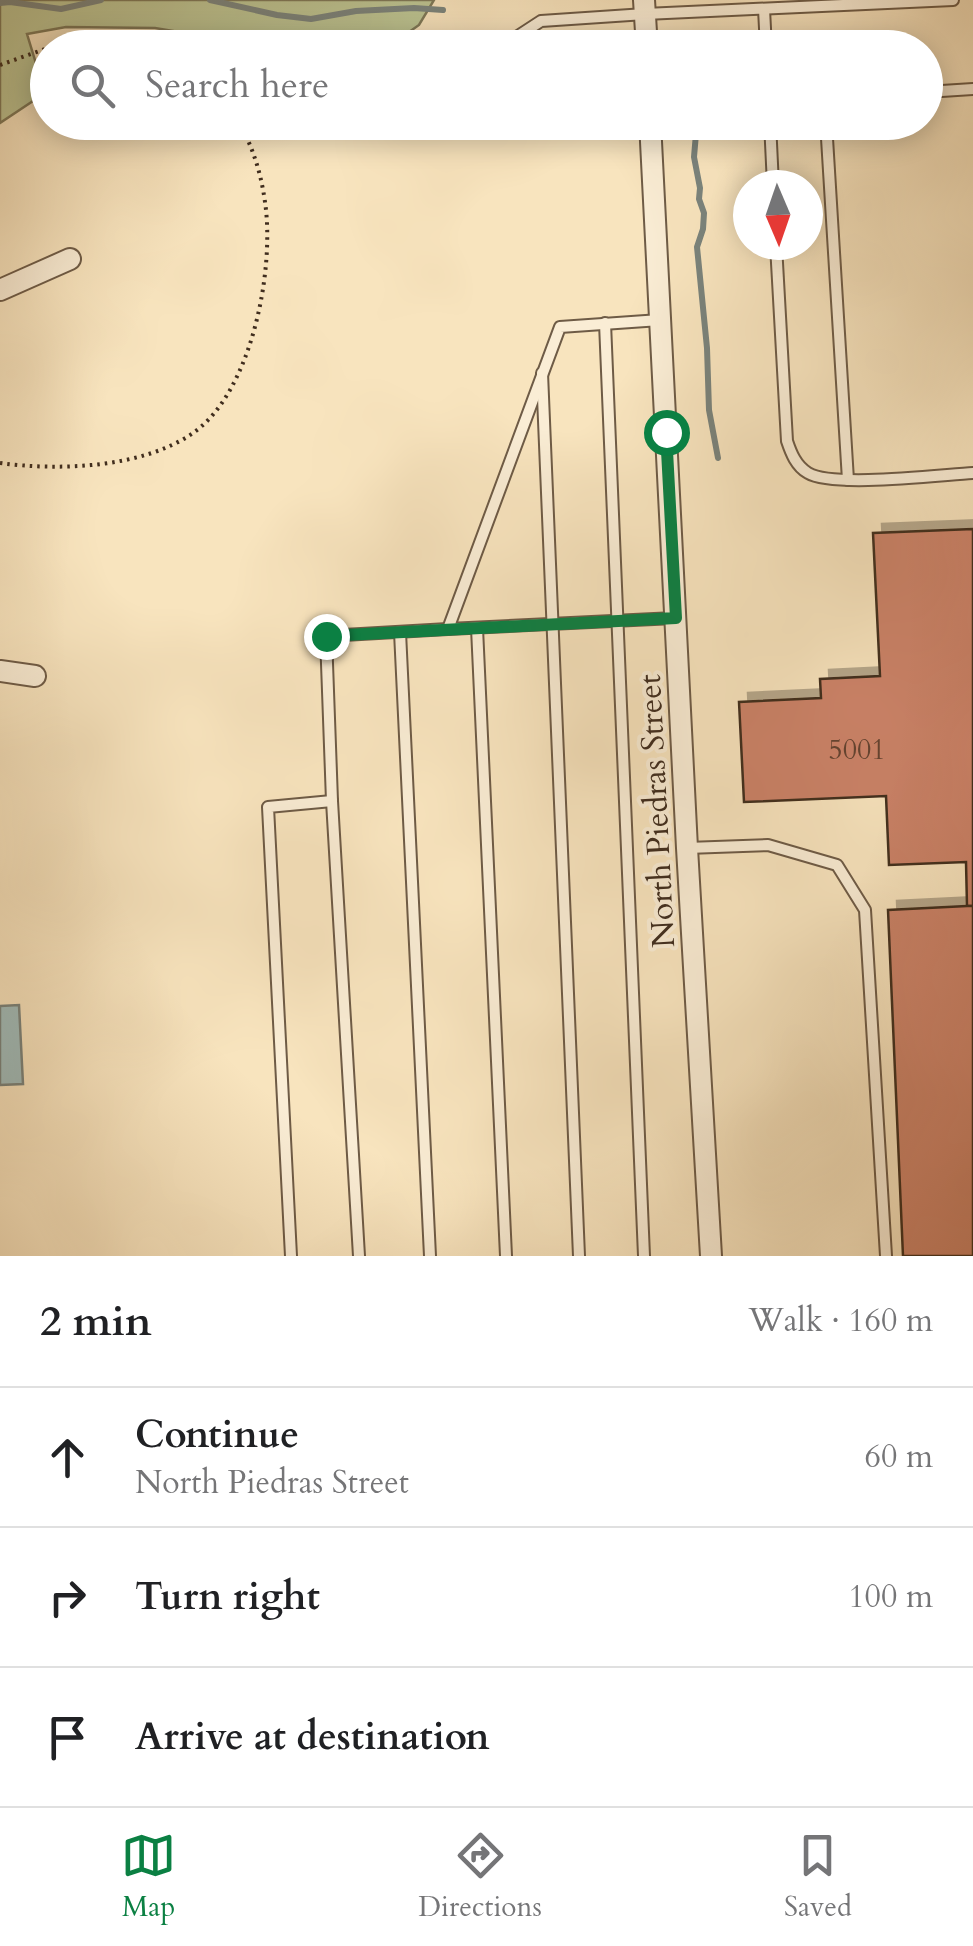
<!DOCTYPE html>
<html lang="en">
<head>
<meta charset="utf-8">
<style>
  :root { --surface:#fff; --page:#f2f2f2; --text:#202124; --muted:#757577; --line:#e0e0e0; --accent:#0b8043 }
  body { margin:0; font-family:Cardo,serif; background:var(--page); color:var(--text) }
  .compass { position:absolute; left:733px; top:170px; width:90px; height:90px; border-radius:50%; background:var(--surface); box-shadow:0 5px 25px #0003; rotate:178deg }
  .stop { position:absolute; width:30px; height:30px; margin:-22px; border:8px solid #0b8043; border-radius:50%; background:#fff }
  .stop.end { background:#0b8043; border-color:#fff; box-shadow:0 2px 10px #0008 }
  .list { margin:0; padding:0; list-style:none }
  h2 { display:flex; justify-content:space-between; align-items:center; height:130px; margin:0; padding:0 40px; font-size:42px }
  h2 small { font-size:32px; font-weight:400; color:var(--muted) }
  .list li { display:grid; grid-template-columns:65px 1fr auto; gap:30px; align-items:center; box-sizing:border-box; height:140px; padding:0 40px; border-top:2px solid var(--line) }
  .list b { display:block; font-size:38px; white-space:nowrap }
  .list p { margin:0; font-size:32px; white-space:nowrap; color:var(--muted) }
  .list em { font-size:32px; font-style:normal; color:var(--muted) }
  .icon { flex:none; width:55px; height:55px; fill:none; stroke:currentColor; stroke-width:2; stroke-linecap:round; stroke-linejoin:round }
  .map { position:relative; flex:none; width:973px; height:1256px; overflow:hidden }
  .search { position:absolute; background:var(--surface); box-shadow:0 5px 25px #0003; left:30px; right:30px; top:30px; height:110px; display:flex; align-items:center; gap:25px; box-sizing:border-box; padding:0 35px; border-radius:55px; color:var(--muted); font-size:38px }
  .sheet { height:550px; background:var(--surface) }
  nav { display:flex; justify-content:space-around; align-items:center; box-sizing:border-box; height:140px; border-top:2px solid var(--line); background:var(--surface); font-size:28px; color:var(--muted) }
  nav a { display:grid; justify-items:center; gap:5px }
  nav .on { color:var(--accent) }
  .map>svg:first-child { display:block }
</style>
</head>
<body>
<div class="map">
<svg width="973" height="1256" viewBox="0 0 973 1256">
  <defs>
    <filter id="shadow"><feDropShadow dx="9" dy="-9" stdDeviation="0" flood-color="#0004"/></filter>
  </defs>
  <rect width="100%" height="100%" fill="#f8e4be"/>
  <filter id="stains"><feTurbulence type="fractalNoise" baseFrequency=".002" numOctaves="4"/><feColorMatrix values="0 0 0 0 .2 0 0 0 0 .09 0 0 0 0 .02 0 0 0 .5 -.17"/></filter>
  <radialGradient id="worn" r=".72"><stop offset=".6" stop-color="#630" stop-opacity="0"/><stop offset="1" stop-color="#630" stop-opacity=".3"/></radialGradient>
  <path fill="#bcc493" stroke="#7e7858" stroke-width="2.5" d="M0 0H434L419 25 402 37 305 47 233 41 155 28 66 27 27 34 45 93 0 123Z"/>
  <path fill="#a1bcba" stroke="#7a837c" stroke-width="2.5" d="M19 1005 23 1084 0 1085V1006Z"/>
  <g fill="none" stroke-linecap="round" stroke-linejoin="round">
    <g stroke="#7a837c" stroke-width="6">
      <path d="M210 0 277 15 311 19 356 11 414 8 443 10"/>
      <path d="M0 3 10 2 61 9 101 0"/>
      <path d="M697 122 694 157 700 188 699 199 704 213 703 229 697 247 707 348 709 410 718 458"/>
    </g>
  </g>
  <g fill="#cb8268" stroke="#402d1e" stroke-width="2.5" filter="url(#shadow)">
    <path d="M973 529V906H967L966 862 889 865 886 796 744 802 739 702 821 698 820 679 880 676 873 533Z"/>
    <path d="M967 906H973V1256H903L888 910Z"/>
  </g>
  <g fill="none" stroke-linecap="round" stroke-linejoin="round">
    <g stroke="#6e5b46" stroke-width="14">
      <g id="lane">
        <path d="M764 9 766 48"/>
        <path d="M511 48 518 36 541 21 645 14 953 0"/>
        <path d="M926 92 973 89"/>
        <path d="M770 122 773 185"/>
        <path d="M826 122 848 480"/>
        <path d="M776 245 787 441C791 453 796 466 808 473 833 488 939 475 973 473"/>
        <path d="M660 320 560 327 448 629 675 618"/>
        <path d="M605 323 644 1256"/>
        <path d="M542 373 579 1256"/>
        <path d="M477 628 506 1256"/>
        <path d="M400 632 430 1256"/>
        <path d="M687 848 768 845 837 865 865 910 886 1256"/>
        <path d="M291 1256 268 807 332 801"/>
        <path d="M359 1256 332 801 326 636 448 629"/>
      </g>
    </g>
    <g stroke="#6e5b46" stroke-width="24">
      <g id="street">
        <path d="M644 0 647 48"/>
        <path d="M650 122 687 848 711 1256"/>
        <path d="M0 290 70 259"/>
        <path d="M0 671 35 676"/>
      </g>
    </g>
    <g stroke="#402d1e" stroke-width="4" stroke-dasharray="2.5 5" stroke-linecap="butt">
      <path d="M50 48C87 36 124 39 161 48"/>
      <path d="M0 65 48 48"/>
      <path d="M0 463C59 471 143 468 193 433 252 392 275 269 265 202 261 173 253 148 239 122"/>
    </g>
    <use href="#lane" stroke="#faedd5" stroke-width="10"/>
    <use href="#street" stroke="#faedd5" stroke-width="20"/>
  </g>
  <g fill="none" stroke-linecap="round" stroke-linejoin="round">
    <path stroke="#0b8043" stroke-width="12" d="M326 636 676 618 666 432"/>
  </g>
  <g text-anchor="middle" stroke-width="8" stroke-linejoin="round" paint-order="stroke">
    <g font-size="28" fill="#634230">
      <text x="857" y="759">5001</text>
    </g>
    <g font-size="32" fill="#402d1e" stroke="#faedd5">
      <text transform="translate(656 811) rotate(-93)" y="11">North Piedras Street</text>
    </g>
  </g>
  <rect width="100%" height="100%" filter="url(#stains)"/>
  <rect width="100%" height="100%" fill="url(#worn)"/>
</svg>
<svg class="compass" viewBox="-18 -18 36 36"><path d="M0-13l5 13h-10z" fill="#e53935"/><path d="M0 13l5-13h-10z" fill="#757577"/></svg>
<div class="stop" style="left:666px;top:432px"></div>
<div class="stop end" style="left:326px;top:636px"></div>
<div class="search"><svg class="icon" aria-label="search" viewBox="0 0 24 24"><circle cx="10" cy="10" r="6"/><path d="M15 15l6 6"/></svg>Search here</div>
</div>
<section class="sheet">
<h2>2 min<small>Walk · 160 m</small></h2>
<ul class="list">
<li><svg class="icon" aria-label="ahead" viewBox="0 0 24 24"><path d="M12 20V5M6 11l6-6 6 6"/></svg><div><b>Continue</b><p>North Piedras Street</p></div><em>60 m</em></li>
<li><svg class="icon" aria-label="right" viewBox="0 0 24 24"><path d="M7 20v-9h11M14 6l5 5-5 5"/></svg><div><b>Turn right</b></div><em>100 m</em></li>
<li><svg class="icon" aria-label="arrive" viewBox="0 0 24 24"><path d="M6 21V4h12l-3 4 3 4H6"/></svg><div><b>Arrive at destination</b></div></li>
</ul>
</section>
<nav>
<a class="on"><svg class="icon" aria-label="map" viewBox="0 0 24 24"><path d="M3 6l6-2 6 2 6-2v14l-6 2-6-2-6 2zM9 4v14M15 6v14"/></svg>Map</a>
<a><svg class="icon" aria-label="directions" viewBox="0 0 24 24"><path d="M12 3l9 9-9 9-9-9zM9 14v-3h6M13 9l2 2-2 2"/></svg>Directions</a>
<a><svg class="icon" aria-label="saved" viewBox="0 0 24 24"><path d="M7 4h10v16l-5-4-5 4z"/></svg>Saved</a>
</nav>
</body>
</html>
